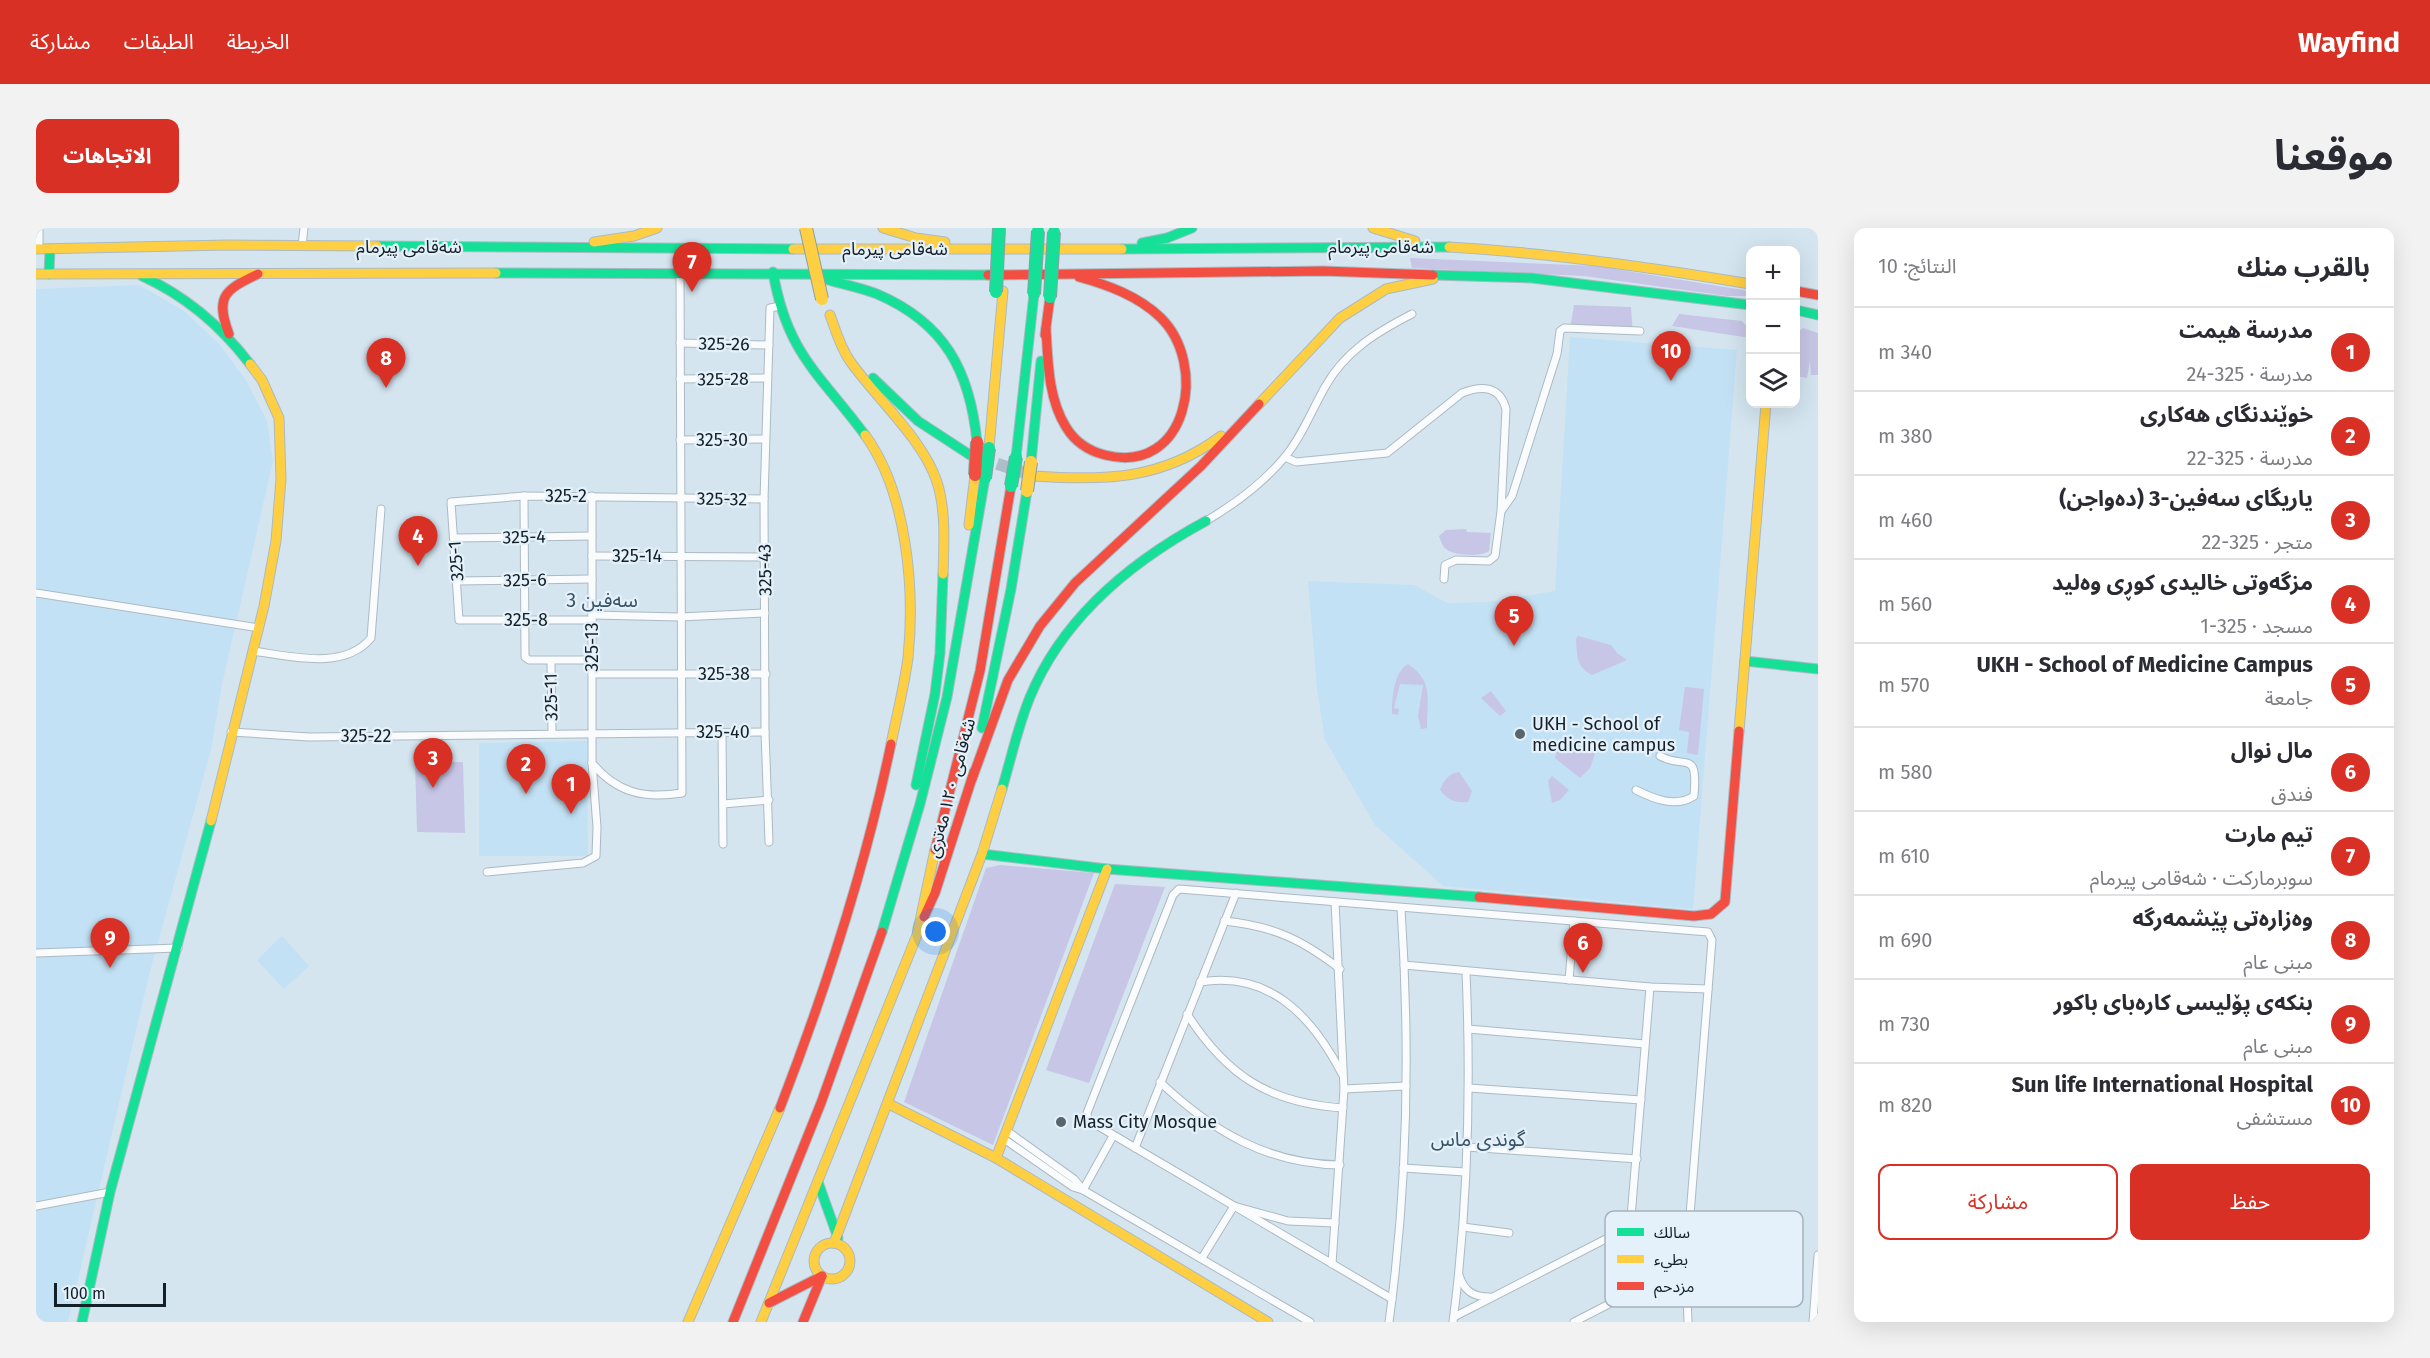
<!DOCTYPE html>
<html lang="ar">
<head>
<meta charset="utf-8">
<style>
  :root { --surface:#fff; --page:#f2f2f3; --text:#2b2b33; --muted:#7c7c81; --line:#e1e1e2; --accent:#d93025 }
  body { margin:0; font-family:"Fira Sans","Noto Sans Arabic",sans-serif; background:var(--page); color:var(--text); direction:rtl }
  .controls { position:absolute; right:18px; top:18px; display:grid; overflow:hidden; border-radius:12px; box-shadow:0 6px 24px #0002 }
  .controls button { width:54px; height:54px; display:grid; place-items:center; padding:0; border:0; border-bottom:2px solid var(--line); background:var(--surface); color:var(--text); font:30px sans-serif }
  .scale { position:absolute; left:18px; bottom:15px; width:112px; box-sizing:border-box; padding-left:6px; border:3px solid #142027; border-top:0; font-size:16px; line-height:21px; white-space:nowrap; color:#142027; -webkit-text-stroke:4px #e5f1fa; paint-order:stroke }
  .you { position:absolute; left:900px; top:704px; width:21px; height:21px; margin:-15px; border:4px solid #fff; border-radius:50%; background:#1a73e8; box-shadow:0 0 0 9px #1a73e833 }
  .badge { display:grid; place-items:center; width:39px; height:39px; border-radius:50%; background:var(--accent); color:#fff; font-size:20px; font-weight:700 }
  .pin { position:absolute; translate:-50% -50px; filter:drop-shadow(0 2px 3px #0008) }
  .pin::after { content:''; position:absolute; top:32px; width:21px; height:18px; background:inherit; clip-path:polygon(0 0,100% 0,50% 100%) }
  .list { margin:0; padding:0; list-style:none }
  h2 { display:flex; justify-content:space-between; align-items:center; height:78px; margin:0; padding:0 24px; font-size:26px }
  h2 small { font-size:20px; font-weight:400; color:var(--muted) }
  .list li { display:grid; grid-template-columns:39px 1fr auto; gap:18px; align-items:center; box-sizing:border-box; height:84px; padding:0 24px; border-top:2px solid var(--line) }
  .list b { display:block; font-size:22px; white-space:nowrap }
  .list p { margin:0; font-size:20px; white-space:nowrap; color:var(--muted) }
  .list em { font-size:20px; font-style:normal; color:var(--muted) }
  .actions { display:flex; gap:12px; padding:18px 24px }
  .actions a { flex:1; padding:14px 0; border:2px solid var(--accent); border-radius:12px; text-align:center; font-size:21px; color:var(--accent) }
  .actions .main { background:var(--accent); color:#fff }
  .icon { flex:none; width:33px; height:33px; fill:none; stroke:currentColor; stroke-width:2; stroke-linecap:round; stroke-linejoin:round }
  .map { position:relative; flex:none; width:1782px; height:1094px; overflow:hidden; direction:ltr; border-radius:12px }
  header { display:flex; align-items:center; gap:36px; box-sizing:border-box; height:84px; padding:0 30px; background:var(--accent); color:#fff }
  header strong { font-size:28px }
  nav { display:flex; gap:33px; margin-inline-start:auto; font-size:21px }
  .intro { display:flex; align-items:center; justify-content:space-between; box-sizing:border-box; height:144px; padding:0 36px }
  h1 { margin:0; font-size:42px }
  .button { padding:15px 27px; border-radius:12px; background:var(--accent); color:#fff; font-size:21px; font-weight:700 }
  main { display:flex; gap:36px; padding:0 36px }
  aside { flex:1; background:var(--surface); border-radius:12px; box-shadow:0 6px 24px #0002 }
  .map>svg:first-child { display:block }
</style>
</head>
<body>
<header>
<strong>Wayfind</strong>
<nav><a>الخريطة</a><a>الطبقات</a><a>مشاركة</a></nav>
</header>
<div class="intro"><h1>موقعنا</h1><a class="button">الاتجاهات</a></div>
<main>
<aside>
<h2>بالقرب منك<small>النتائج: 10</small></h2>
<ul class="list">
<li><span class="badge">1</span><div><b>مدرسة هيمت</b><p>مدرسة · 325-24</p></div><em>340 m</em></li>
<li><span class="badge">2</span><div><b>خوێندنگای هەکاری</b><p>مدرسة · 325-22</p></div><em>380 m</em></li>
<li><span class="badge">3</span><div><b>یاریگای سەفین-3 (دەواجن)</b><p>متجر · 325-22</p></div><em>460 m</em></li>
<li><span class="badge">4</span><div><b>مزگەوتی خالیدی کوڕی وەلید</b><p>مسجد · 325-1</p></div><em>560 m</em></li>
<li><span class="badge">5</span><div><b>UKH - School of Medicine Campus</b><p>جامعة</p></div><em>570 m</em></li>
<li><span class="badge">6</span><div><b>مال نوال</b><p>فندق</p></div><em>580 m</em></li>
<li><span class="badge">7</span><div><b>تيم مارت</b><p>سوبرماركت · شەقامی پیرمام</p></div><em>610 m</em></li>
<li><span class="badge">8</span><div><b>وەزارەتی پێشمەرگە</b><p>مبنى عام</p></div><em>690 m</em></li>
<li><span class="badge">9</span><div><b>بنکەی پۆلیسی کارەبای باکور</b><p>مبنى عام</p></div><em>730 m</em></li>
<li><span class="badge">10</span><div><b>Sun life International Hospital</b><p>مستشفى</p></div><em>820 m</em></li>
</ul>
<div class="actions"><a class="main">حفظ</a><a>مشاركة</a></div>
</aside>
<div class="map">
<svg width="1782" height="1094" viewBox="0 0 1782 1094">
  <rect width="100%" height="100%" fill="#d4e5f0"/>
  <g fill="#c3e1f4">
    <path d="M103 57 148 83 184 117 211 154 231 193 237 233 185 461 175 522 113 747 32 1094H0V61Z"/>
    <path d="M1534 109 1701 122 1657 681 1407 658 1339 597 1289 512 1281 461 1272 353 1378 357 1411 375 1453 374 1519 363Z"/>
    <path d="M551 513 552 628H443V515Z"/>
    <path d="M246 708 273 738 248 761 221 732Z"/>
  </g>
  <g fill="#c7c6e6">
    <path d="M1374 30 1561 38 1713 63 1714 68H1691L1548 48 1376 40Z"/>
    <path d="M1538 77 1595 79 1597 107 1534 101Z"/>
    <path d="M1643 86 1706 93 1714 102V110L1636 98Z"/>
    <path d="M1767 100 1782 105V147H1775L1774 133 1771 150 1760 148V105Z"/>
    <path d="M1430 301 1431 304 1455 305 1453 323C1445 329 1418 328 1410 321 1406 318 1405 313 1403 308L1410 302Z"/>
    <path d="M1542 408 1575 417 1581 425 1591 432 1556 447C1540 439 1541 427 1540 411Z"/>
    <path d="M1372 436C1398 453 1391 473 1391 500L1385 501 1382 488 1387 457 1364 456 1358 480 1363 481 1362 487 1356 486C1356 471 1357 445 1372 436Z"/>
    <path d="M1649 459 1668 461 1662 527 1651 525 1653 504 1643 502Z"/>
    <path d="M1455 463 1470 483 1464 488 1445 470Z"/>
    <path d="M1522 519 1560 523 1554 540 1544 550 1519 530Z"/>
    <path d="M379 534H427L429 605 381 604Z"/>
    <path d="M1423 544 1436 563 1432 574C1420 575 1411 572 1404 562 1408 552 1413 545 1423 544Z"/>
    <path d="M1516 548 1533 562 1524 572 1516 575 1512 553Z"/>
    <path d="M964 637 1058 645 957 917 868 874 950 640Z"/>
    <path d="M1079 656 1129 659 1053 855 1010 842Z"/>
  </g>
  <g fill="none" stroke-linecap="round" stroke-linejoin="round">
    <path stroke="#aebec8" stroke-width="12" stroke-dasharray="12 6" stroke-linecap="butt" d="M944 230 998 248"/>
    <g stroke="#acbac2" stroke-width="9">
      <g id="street">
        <path d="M266 18 268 0"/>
        <path d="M3 21V0"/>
        <path d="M644 115 733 117"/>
        <path d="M644 151 730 150"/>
        <path d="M644 212 728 211"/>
        <path d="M1249 229 1260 234 1351 225 1426 165C1446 157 1464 158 1470 181L1465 283 1459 328 1453 333 1420 332 1409 337 1408 351"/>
        <path d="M488 268 489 429 493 432H556"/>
        <path d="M1466 282 1476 268 1521 126 1524 103 1528 100 1604 103"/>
        <path d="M1170 293C1199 276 1226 256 1248 230 1265 210 1276 182 1289 159 1309 123 1341 104 1376 86"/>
        <path d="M419 310 556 308"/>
        <path d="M556 328 729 329"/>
        <path d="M422 353 556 351"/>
        <path d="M0 365 223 400"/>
        <path d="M556 387 644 389 729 385"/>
        <path d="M556 392H423L415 274 488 268 728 271"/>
        <path d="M217 423C254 428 308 443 335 410L345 281"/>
        <path d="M515 433 516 506"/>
        <path d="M556 446H730"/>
        <path d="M195 504 273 509 729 504"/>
        <path d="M686 504 687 616"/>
        <path d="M556 535C581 565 608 571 646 565L644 45"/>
        <path d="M1600 562C1618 571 1640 580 1658 568 1662 520 1650 542 1624 528"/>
        <path d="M687 576 733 572"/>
        <path d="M733 614 729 504 728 271 734 80 744 78"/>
        <path d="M451 644 547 635 560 628 561 599 556 535V268"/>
        <path d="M1188 693C1237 698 1265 711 1304 741"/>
        <path d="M0 725 142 720"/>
        <path d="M1368 737 1614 759 1672 761"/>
        <path d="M1533 752 1538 693"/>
        <path d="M1164 754C1234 743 1276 788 1306 846"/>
        <path d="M1151 786C1191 848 1233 875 1307 880"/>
        <path d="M1432 801 1609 816"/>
        <path d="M1124 854C1176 903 1231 936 1304 937"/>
        <path d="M1433 860 1605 872"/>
        <path d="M1308 861 1370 858"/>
        <path d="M971 903 1038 951 1047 962"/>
        <path d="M968 911 1037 959 1047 962 1274 1094"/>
        <path d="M1431 919 1601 931"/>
        <path d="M1099 920 1200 665"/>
        <path d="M1367 940 1429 944"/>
        <path d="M1047 962 1077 908"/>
        <path d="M0 978 74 964"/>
        <path d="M1427 999 1473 1005"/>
        <path d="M1166 1030 1198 978 1252 993 1299 995"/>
        <path d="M1296 1036 1308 861 1299 674"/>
        <circle cx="1603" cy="1052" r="8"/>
        <path d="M1423 1047C1428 1063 1437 1069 1454 1069"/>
        <path d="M1610 1048H1650"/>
        <path d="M1595 1050 1591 1038 1614 759"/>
        <path d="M1356 1071 1052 892 1051 885 1137 667 1143 661 1672 704 1676 712 1650 1037 1652 1094"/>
        <path d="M1418 1089 1595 998"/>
        <path d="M1353 1094C1372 957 1374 817 1365 680"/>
        <path d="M1417 1094C1432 978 1435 861 1430 744"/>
        <path d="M1538 1094 1604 1060"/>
        <path d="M1777 1094 1782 1027"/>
      </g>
    </g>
    <g stroke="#acbac2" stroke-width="11">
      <g id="fast">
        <path d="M1106 15 1131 10 1156 0"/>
        <path d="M341 18 757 21"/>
        <path d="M1086 21 1413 19"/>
        <path d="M737 44C751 126 783 145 829 207"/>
        <path d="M460 45 952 47"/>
        <path d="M13 46 14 21"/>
        <path d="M1397 47 1496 50 1714 77"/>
        <path d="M106 48C150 68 185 98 214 136"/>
        <path d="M779 48C799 55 821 58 841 66 909 95 934 143 941 214"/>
        <path d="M1760 82 1782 87"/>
        <path d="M837 150 882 193 934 227"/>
        <path d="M980 229 998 66"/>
        <path d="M995 234 1005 133"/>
        <path d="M1709 433 1782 441"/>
        <path d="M946 500 975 361 991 263"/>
        <path d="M880 557 899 466 904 425 907 346"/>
        <path d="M966 561C975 531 982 498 994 469 1027 389 1096 333 1170 293"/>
        <path d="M946 626 1071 641 1443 669"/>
        <path d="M846 704 884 576 911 469 949 250"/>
        <path d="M782 954 802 1010"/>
        <path d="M46 1094 74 964 175 593"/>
      </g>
    </g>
    <g stroke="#acbac2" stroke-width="11">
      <g id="slow">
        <path d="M847 0 880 10 909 14"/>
        <path d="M1337 0 1379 13"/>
        <path d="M558 14 598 8 621 0"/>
        <path d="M1413 19C1515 25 1614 39 1714 56"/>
        <path d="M0 21 192 17 341 18"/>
        <path d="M757 21H1086"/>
        <path d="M0 46 460 45"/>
        <path d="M794 87C800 103 804 119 814 133 840 170 887 211 901 254 910 282 908 316 907 346"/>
        <path d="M1223 176 1304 90 1350 61 1397 51"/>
        <path d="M829 207C871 264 879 361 872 430 868 459 861 487 855 516"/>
        <path d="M953 220 967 63"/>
        <path d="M998 248C1069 253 1126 252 1185 208"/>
        <path d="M933 297 939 247"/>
        <path d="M1703 503 1730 176"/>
        <path d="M175 593 228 378 240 313 245 251 243 190 226 152 214 136"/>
        <path d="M853 876 960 930 1232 1094"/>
        <path d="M960 930 1071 641"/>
        <circle cx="796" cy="1033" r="18"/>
        <path d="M798 1015 946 626 966 561"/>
        <path d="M652 1094 744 880"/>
        <path d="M725 1094 881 707 899 622"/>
      </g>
    </g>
    <g stroke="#acbac2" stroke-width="11">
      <g id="jam">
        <path d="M952 47 1287 43 1397 47"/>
        <path d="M1760 63 1782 67"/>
        <path d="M1010 101C1012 133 1012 170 1030 199 1039 214 1053 223 1069 227 1152 248 1173 136 1124 89 1102 68 1072 57 1043 49"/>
        <path d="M193 106C179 69 188 62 222 46"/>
        <path d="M1009 107 1014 69"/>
        <path d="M936 551 972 452 1004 398 1039 355 1165 238 1223 176"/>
        <path d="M899 622 944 443 975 258"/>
        <path d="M1443 669 1658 688 1675 686 1689 674 1703 503"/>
        <path d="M888 689 899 665 938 544"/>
        <path d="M744 880C790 761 829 641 855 516"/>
        <path d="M733 1075 786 1048"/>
        <path d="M697 1094 785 875 846 704"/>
        <path d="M767 1094 786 1048"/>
      </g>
    </g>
    <use href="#street" stroke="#f9fbfd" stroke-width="7"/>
    <use href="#fast" stroke="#16e098" stroke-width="9"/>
    <use href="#slow" stroke="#ffcf43" stroke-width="9"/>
    <use href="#jam" stroke="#f24e42" stroke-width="9"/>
    <g stroke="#8a9fa5" stroke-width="14" stroke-linecap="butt">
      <g id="fast-bridge">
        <path d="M960 64 963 0"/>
        <path d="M998 66 1002 3"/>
        <path d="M1014 69 1018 4"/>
        <path d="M949 250 953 220"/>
        <path d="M975 258 980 229"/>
      </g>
    </g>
    <g stroke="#8a9fa5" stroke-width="14" stroke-linecap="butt">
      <g id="slow-bridge">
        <path d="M770 0 786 71"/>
        <path d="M991 263 995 234"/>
      </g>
    </g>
    <g stroke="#8a9fa5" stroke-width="14" stroke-linecap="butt">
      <path id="jam-bridge" d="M939 247 941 214"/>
    </g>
    <use href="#fast-bridge" stroke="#16e098" stroke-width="12"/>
    <use href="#slow-bridge" stroke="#ffcf43" stroke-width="12"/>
    <use href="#jam-bridge" stroke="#f24e42" stroke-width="12"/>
  </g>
  <g fill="#57656d" stroke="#e5f1fa" stroke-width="2">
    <circle cx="1484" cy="506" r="6"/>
    <circle cx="1025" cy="894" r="6"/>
  </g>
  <g text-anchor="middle" stroke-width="4.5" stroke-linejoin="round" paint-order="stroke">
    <g font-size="18" fill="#142027" stroke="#e5f1fa">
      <text x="373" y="25">شەقامی پیرمام</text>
      <text x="1345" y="25">شەقامی پیرمام</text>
      <text x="859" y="27">شەقامی پیرمام</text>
      <text transform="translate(688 116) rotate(1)" y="6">325-26</text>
      <text transform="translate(687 151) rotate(-1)" y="6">325-28</text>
      <text x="686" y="218">325-30</text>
      <text x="530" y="274">325-2</text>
      <text transform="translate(686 271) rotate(1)" y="6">325-32</text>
      <text transform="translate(488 309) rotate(-1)" y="6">325-4</text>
      <text x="601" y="334">325-14</text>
      <text transform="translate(420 333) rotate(-94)" y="6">325-1</text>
      <text transform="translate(729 342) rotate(-91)" y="6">325-43</text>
      <text transform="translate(489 352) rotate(-1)" y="6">325-6</text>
      <text x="490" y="398">325-8</text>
      <text transform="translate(556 419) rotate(-90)" y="6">325-13</text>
      <text x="688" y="452">325-38</text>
      <text transform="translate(515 469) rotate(-91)" y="6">325-11</text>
      <text x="687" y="510">325-40</text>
      <text x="330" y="514">325-22</text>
      <text transform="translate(915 560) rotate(-75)" y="6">شەقامی ١٢٠ مەتری</text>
    </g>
    <g font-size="18" fill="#142027" stroke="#e5f1fa" text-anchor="start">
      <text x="1496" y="502">UKH - School of<tspan x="1496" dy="21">medicine campus</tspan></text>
      <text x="1037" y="900">Mass City Mosque</text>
    </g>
    <g font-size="20" fill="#385466" stroke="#e5f1fa">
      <text x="566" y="379">سەفین 3</text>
      <text x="1442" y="918">گوندی ماس</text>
    </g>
  </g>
  <rect x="1569" y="983" width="198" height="96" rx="9" fill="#e5f1fa" stroke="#a6b2bb" stroke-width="1.5"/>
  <rect x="1581" y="1000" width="27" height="8" fill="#16e098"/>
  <rect x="1581" y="1027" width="27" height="8" fill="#ffcf43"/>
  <rect x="1581" y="1054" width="27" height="8" fill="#f24e42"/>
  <g font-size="16" fill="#142027">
    <text x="1618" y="1010">سالك</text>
    <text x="1618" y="1037">بطيء</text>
    <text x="1618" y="1064">مزدحم</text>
  </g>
</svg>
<div class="controls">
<button>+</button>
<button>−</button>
<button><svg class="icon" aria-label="layers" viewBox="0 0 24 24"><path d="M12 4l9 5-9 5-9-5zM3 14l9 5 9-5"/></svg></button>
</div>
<div class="scale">100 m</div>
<div class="you"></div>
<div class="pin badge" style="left:535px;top:586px">1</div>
<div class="pin badge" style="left:490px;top:566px">2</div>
<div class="pin badge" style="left:397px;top:560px">3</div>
<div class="pin badge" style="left:382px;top:338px">4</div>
<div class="pin badge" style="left:1478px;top:418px">5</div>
<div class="pin badge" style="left:1547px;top:745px">6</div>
<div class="pin badge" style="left:656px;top:64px">7</div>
<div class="pin badge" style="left:350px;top:160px">8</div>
<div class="pin badge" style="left:74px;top:740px">9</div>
<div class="pin badge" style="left:1635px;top:153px">10</div>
</div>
</main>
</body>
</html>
